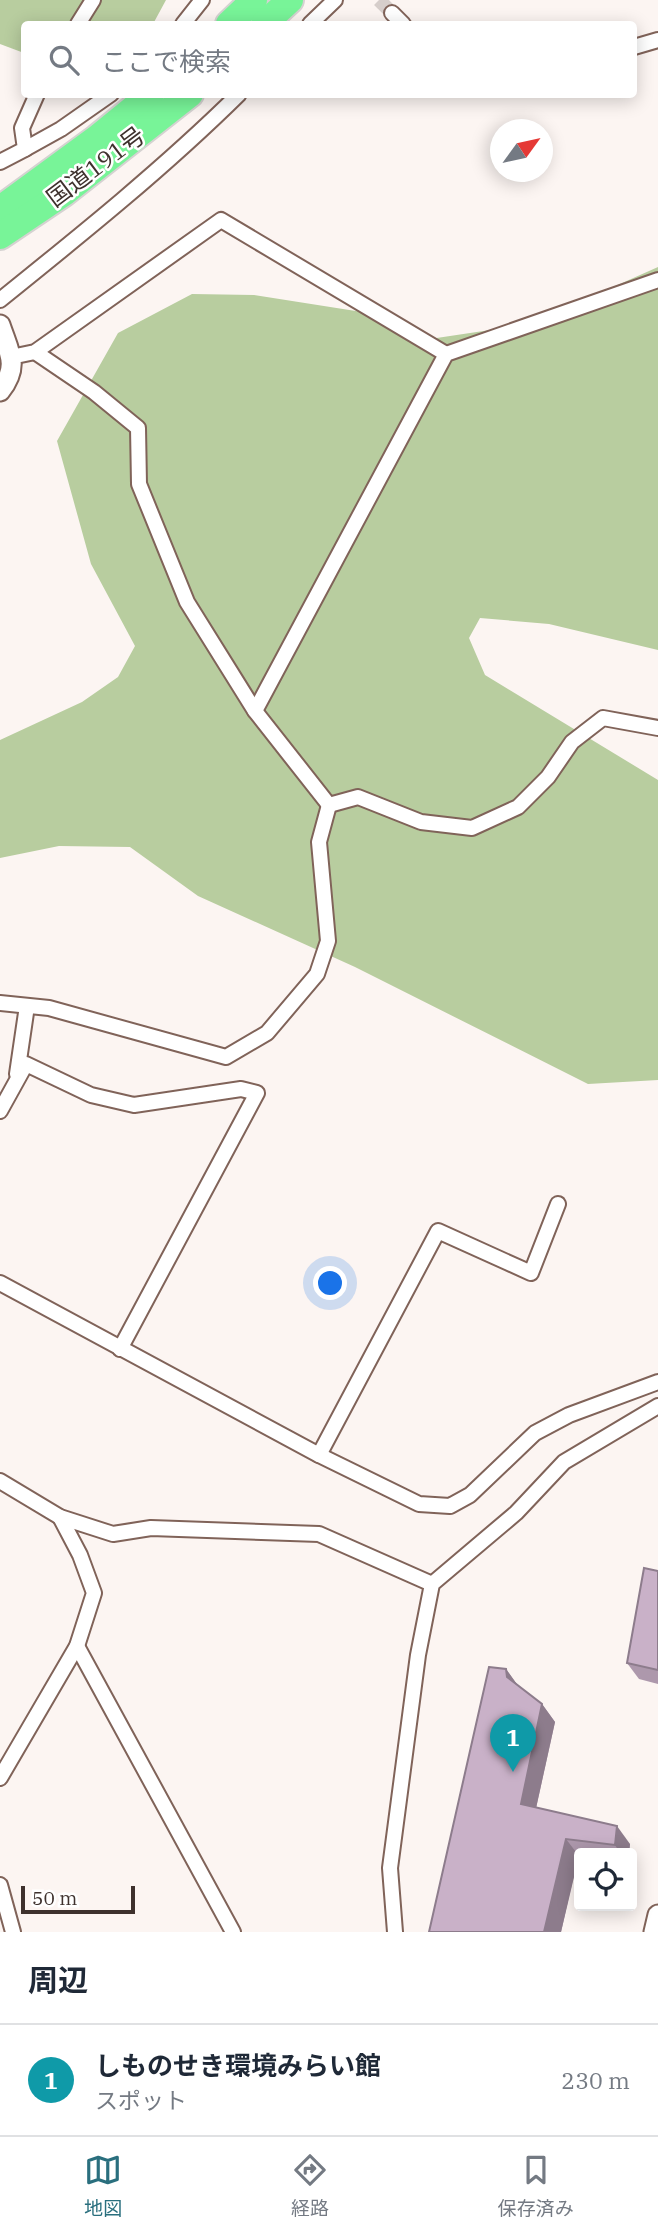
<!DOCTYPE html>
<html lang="ja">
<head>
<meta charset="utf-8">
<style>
  :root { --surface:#fff; --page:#f2f2f3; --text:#1f2937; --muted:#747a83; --line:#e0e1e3; --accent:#2a6f7e }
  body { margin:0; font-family:"IBM Plex Serif","Noto Sans JP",serif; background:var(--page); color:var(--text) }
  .controls { position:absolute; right:21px; bottom:21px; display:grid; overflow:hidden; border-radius:7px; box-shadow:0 4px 18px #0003 }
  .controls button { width:63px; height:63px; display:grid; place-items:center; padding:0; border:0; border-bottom:2px solid var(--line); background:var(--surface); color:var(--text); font:35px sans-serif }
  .compass { position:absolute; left:490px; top:119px; width:63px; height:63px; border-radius:50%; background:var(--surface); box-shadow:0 4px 18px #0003; rotate:57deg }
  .scale { position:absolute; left:21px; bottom:18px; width:114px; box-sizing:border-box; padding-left:7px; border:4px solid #3e312d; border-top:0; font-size:19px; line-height:24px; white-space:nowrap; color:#3e312d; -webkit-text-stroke:5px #fff; paint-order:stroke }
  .you { position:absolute; left:331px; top:1284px; width:24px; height:24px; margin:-18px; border:5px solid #fff; border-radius:50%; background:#1a73e8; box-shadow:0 0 0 10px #1a73e833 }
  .badge { display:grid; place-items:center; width:46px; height:46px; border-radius:50%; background:var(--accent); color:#fff; font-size:23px; font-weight:700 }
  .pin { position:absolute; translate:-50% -58px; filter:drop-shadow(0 2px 4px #0008) }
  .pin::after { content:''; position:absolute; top:37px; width:24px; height:21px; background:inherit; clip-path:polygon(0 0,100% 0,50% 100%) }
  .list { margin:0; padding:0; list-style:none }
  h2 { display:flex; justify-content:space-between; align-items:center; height:91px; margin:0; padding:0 28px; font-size:30px }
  h2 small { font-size:23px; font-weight:400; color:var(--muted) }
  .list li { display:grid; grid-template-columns:46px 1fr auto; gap:21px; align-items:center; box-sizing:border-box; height:112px; padding:0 28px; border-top:2px solid var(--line) }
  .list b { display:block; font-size:26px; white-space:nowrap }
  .list p { margin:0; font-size:23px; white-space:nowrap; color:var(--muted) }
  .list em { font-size:23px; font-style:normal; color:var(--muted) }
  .icon { flex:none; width:38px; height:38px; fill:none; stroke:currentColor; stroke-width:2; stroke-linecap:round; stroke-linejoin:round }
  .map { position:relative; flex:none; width:658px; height:1932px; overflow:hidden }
  .search { position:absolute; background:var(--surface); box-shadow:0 4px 18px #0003; left:21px; right:21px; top:21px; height:77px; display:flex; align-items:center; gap:18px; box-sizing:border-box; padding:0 24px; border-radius:7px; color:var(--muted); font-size:26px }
  .sheet { height:203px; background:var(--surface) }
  nav { display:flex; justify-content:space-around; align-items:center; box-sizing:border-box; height:98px; border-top:2px solid var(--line); background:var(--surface); font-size:19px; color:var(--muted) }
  nav a { display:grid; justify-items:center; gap:4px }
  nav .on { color:var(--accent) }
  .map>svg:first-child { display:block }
</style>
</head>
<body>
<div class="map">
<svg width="658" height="1932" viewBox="0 0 658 1932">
  <rect width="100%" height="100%" fill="#fcf5f2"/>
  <g fill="#b8cd9f">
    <path d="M0 0H166L153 24H24V53L0 44Z"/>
    <path d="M658 267V650L549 624 480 618 469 638 485 675 658 780V1080L588 1084 355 967 198 896 130 847 59 846 0 858V740L82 702 118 677 135 646 91 564 57 441 118 333 192 294 254 295 362 312 430 339 530 324Z"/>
  </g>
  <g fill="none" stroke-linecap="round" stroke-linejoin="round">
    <path stroke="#d6cecb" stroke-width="14" stroke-dasharray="14 7" stroke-linecap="butt" d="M379 0 392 13"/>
    <g stroke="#806359" stroke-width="18">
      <g id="street">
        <path d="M392 13 403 24"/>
        <path d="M78 24 93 0"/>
        <path d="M183 24 202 0"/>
        <path d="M310 24 335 0"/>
        <path d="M634 47 658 40"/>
        <path d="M25 149 61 129 111 94"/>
        <path d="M0 162 25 149 22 128 37 94"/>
        <path d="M0 300C82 234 164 168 239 94"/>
        <path d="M35 352 94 392 138 428 139 484 187 602 255 711 329 805"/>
        <path d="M11 357 35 352 221 220 446 354"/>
        <path d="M255 711 446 354 658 280"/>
        <path d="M329 805 358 797 421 822 472 828 518 807 548 777 572 742 603 718 658 728"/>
        <path d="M0 1003 49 1008 226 1057 267 1033 317 974 328 941 319 842 329 805"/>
        <path d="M17 1074 27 1006"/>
        <path d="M0 1111 26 1064 91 1095 134 1105 241 1089 257 1093 120 1349"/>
        <path d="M0 1283 319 1455 419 1504 450 1506 470 1495 535 1433 569 1415 658 1382"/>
        <path d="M319 1455 438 1231 531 1273 558 1204"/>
        <path d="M0 1481 60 1517 113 1534 151 1528 319 1534 432 1584"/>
        <path d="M77 1646 233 1932"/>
        <path d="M0 1778 77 1646 94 1593 80 1555 60 1517"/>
        <path d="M0 1885 13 1932"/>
        <path d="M395 1932 390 1868 418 1655 432 1584 516 1513 564 1462 658 1406"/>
      </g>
    </g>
    <g stroke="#806359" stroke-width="23">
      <g id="secondary">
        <path d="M0 325C9 352 20 366 0 391"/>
        <path d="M654 1932 658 1915"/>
      </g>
    </g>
    <g stroke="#d5d2d1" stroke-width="30">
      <g id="highway">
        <path d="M229 24 254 0"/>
        <path d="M264 24 290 0"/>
        <path d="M0 209 97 138 151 94"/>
        <path d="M0 236 64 193 190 94"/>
      </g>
    </g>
    <use href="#street" stroke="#fff" stroke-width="14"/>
    <use href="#secondary" stroke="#fff" stroke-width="19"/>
    <use href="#highway" stroke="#78f498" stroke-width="26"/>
  </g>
  <g fill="#ad98ac">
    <path d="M658 1571V1684L639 1679 627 1663Z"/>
    <path d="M506 1669 518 1686 542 1704 555 1722 536 1808 630 1844 629 1853H579L561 1932H429Z"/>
  </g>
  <g fill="#8d7c8c">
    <path d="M506 1669 519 1687 507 1677Z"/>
    <path d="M542 1704 555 1722 533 1822 521 1804Z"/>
    <path d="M617 1826 630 1844 629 1853H620L615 1845Z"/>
    <path d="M566 1839 579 1856 561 1932H544Z"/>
  </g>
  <g fill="#c9b1c8" stroke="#8d7c8c" stroke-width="2">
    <path d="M644 1568 658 1571V1670L627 1663Z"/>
    <path d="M489 1667 506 1669 507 1677 542 1704 521 1804 617 1826 615 1845 566 1839 544 1932H429Z"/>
  </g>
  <g text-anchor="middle" stroke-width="5" stroke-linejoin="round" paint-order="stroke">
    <g font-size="24" fill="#3e312d" stroke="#fff">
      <text transform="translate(96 167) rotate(-37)" y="8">国道191号</text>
    </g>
  </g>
</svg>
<div class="controls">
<button><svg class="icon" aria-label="locate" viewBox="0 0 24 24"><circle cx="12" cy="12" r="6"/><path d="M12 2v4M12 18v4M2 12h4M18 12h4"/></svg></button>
</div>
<svg class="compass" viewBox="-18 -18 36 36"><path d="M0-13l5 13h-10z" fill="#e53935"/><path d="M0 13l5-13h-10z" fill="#747a83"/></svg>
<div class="scale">50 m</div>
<div class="you"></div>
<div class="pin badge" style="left:513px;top:1772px;background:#0f9aa8">1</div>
<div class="search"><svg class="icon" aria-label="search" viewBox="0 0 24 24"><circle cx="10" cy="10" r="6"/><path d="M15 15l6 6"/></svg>ここで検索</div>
</div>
<section class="sheet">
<h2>周辺<small></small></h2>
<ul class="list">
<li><span class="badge" style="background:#0f9aa8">1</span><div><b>しものせき環境みらい館</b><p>スポット</p></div><em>230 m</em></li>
</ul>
</section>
<nav>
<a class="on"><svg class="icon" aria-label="map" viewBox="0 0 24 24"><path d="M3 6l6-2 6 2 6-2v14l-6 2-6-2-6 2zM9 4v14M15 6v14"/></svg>地図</a>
<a><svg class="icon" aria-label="directions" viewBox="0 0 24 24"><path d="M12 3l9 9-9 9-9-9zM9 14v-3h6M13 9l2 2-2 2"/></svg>経路</a>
<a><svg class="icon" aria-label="saved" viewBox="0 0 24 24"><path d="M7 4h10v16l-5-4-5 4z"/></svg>保存済み</a>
</nav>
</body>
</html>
